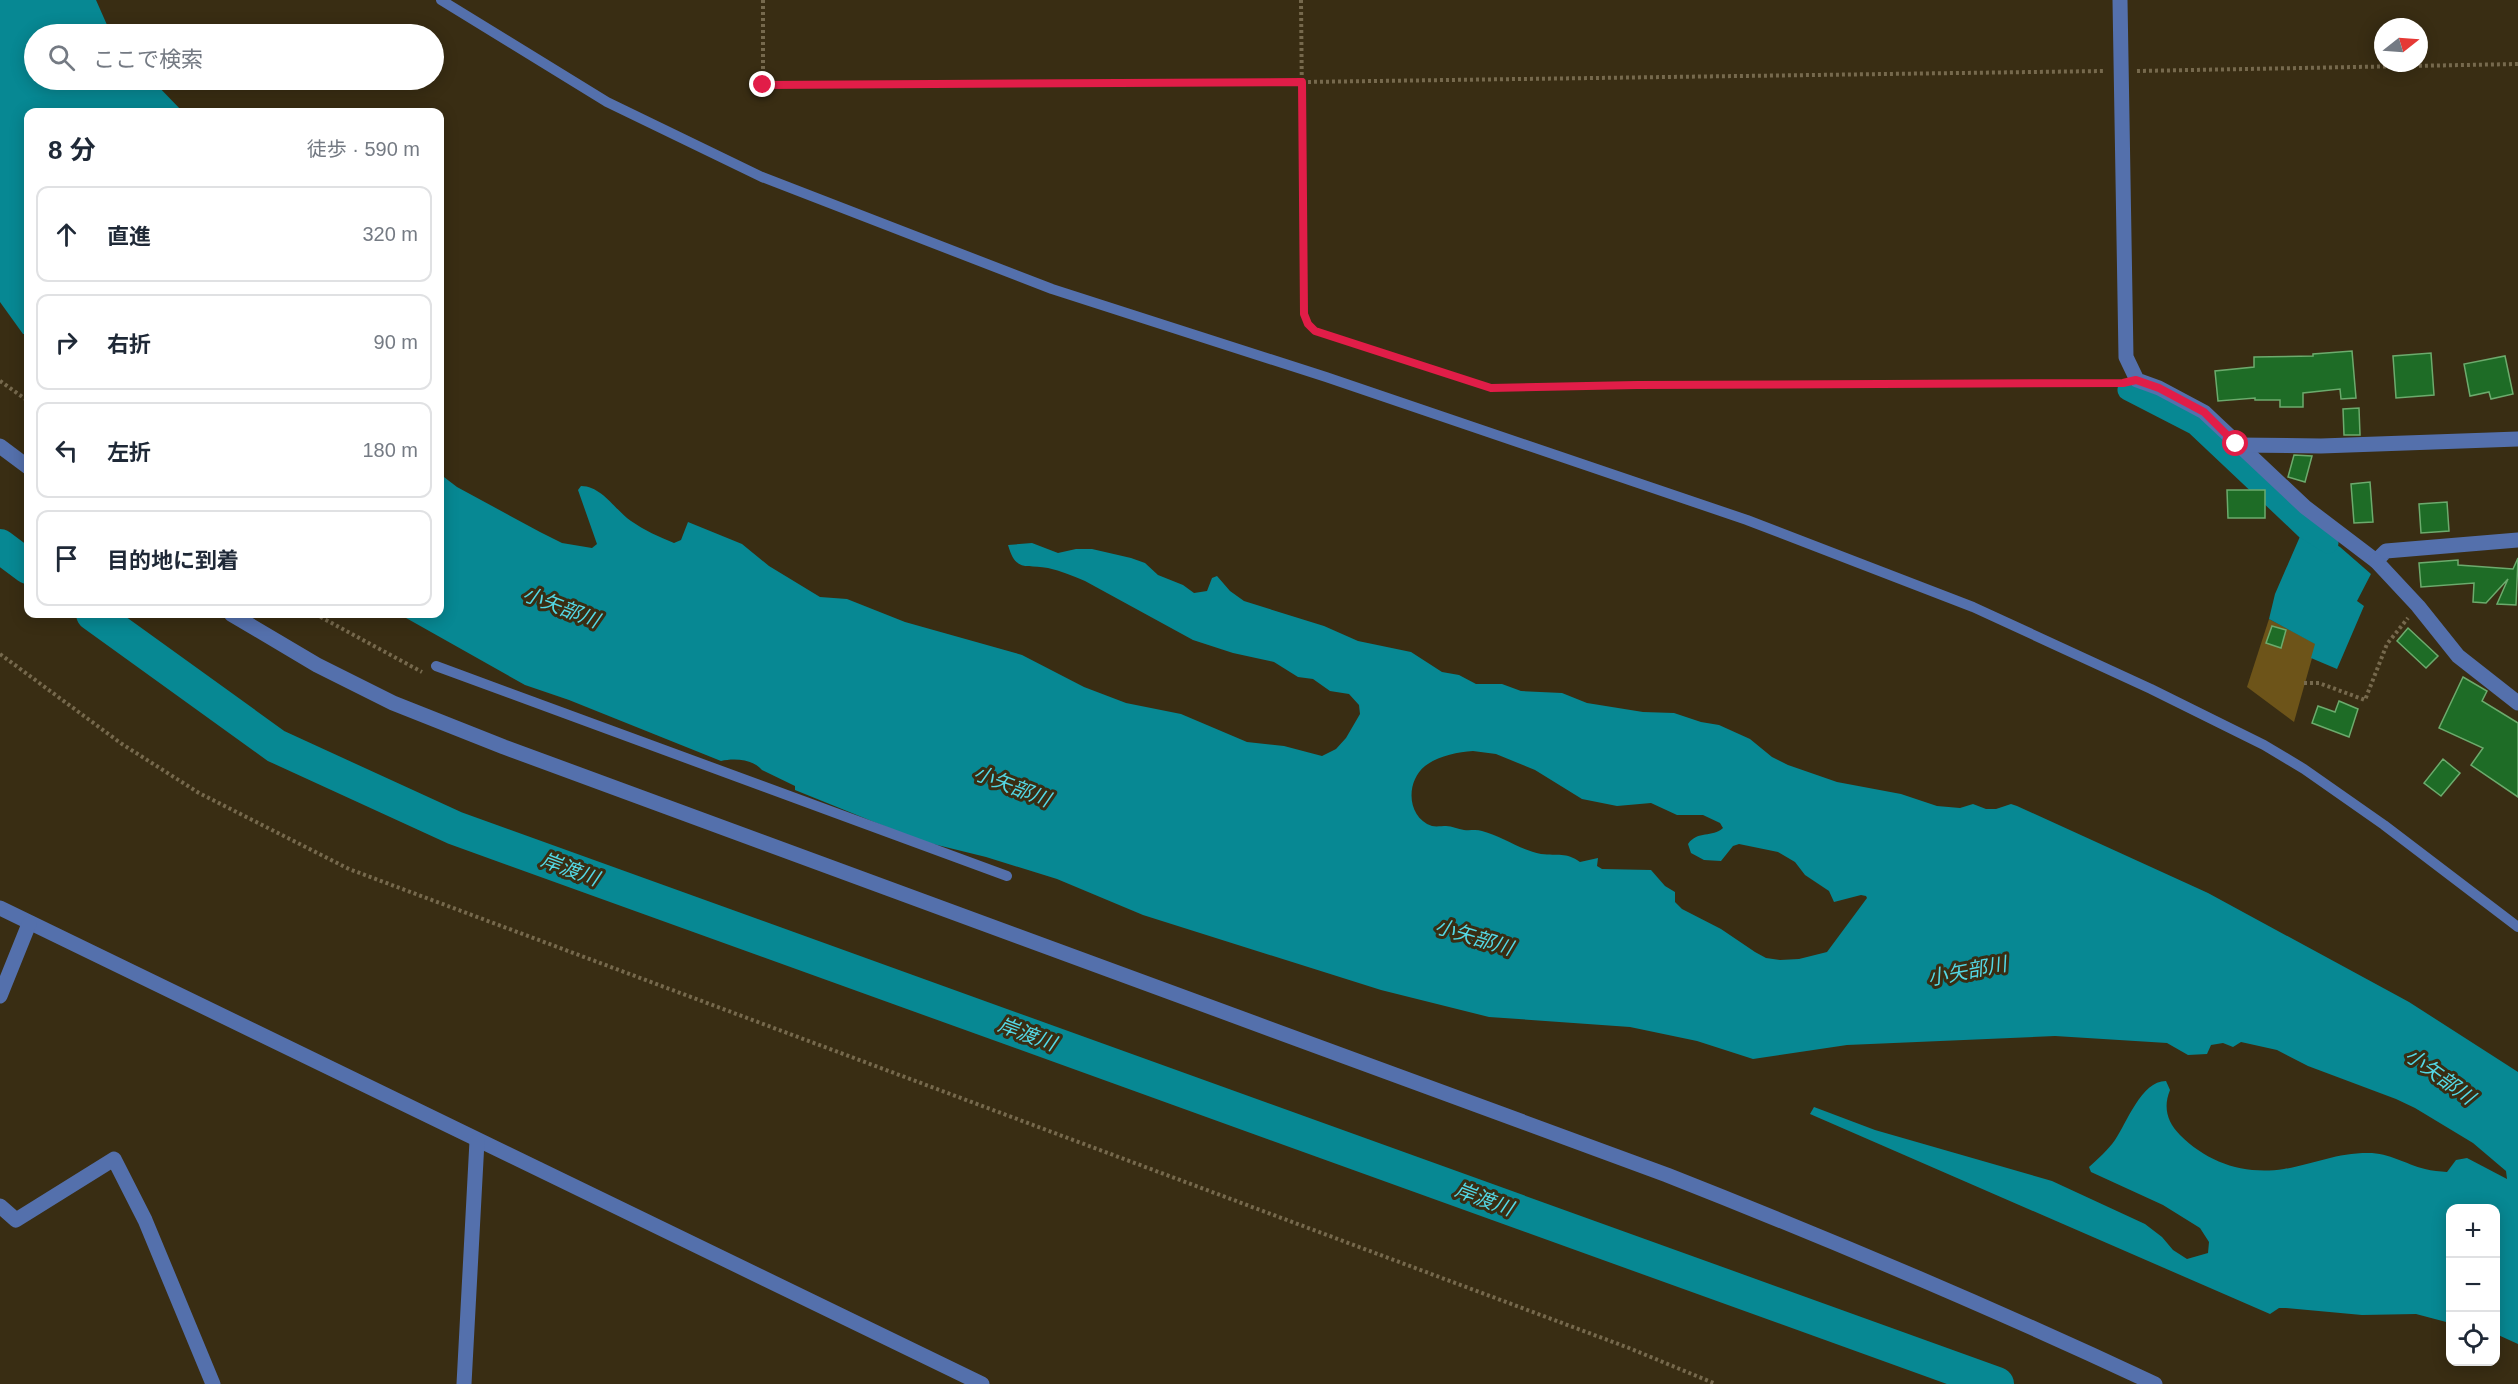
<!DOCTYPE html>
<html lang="ja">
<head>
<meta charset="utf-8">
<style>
  :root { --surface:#fff; --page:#f2f2f3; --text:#1f2937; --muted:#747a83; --line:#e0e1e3 }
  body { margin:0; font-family:Helvetica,"Noto Sans JP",sans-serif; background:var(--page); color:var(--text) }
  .controls { position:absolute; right:18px; bottom:18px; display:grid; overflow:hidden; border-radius:12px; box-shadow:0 3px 15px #0003 }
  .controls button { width:54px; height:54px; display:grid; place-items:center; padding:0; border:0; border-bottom:2px solid var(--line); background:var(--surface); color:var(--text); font:30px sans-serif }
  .compass { position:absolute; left:2374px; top:18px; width:54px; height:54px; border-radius:50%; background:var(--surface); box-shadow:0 3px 15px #0003; rotate:73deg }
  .stop { position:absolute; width:18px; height:18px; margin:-14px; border:4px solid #e11d48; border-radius:50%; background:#fff }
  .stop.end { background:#e11d48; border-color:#fff; box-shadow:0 2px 6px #0008 }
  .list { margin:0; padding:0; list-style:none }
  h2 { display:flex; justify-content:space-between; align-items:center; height:78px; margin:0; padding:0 24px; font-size:26px }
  h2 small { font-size:20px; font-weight:400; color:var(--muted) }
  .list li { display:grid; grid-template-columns:39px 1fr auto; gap:18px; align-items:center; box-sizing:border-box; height:96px; margin:0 12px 12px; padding:0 12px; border:2px solid var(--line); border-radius:12px }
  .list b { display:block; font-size:22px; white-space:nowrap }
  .list em { font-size:20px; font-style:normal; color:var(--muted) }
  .icon { flex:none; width:33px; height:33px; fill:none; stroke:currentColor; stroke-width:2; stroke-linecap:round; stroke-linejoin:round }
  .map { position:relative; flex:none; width:2518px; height:1384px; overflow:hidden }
  .search { position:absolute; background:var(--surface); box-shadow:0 3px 15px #0003; left:24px; top:24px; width:420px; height:66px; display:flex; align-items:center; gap:15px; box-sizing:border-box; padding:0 21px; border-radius:33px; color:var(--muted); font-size:22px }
  .panel { position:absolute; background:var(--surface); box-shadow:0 3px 15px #0003; left:24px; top:108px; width:420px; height:510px; border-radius:12px }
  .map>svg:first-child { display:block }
</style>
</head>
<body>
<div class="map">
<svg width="2518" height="1384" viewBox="0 0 2518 1384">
  <rect width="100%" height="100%" fill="#392d13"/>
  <path fill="#6d5419" d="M2269 619 2316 644 2294 722 2247 687Z"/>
  <g fill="#078893" fill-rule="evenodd">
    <path d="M0 0H96L111 34H34V80H152L183 112H28V334H23L0 302Z"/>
    <path d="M440 474 457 487 540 532 562 543 592 548 597 544 578 490 581 486C602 486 615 510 631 521 644 530 659 537 674 543L681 540 688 522 742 544 769 566 820 597 847 599 905 622 1022 655 1084 687 1126 703 1181 714 1247 742 1284 746 1322 756 1336 749 1346 738 1360 714 1359 705 1349 694 1330 691 1313 679 1298 677 1274 662 1233 653 1193 640 1085 581C1073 576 1061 571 1048 568 1026 564 1016 573 1008 545L1032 543 1058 553 1076 549H1092L1131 558 1145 563 1158 575 1183 585 1194 593 1207 591 1212 578 1217 576 1230 591 1244 601 1324 626 1358 641 1411 652 1442 672 1459 675 1476 684H1502L1521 691 1562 693 1587 703 1643 712 1674 713 1701 722 1719 725 1750 739 1772 757 1788 765 1837 782 1901 794 1937 806 1960 808 1973 804 1986 809H1996L2011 804 2017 806 2208 893 2409 1002 2518 1072V1344L2496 1334V1208H2450V1323L2416 1314 2362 1315 2286 1308H2279L2270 1314 1810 1114 1814 1107 1875 1130 2052 1181 2145 1224 2162 1237 2173 1250 2187 1259 2208 1253 2209 1242 2200 1228 2163 1205 2091 1172 2089 1167C2098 1159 2108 1150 2115 1140 2127 1123 2141 1081 2166 1081L2170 1090C2163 1107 2167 1122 2180 1135 2208 1163 2244 1175 2284 1169 2314 1164 2336 1153 2368 1153 2390 1153 2405 1164 2425 1169 2432 1171 2440 1171 2447 1172L2456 1160 2467 1158 2507 1179 2506 1171 2473 1143 2415 1108 2396 1099 2308 1066 2277 1050 2241 1042 2233 1047 2223 1043 2211 1045 2207 1054 2188 1055 2167 1043 2055 1036 1847 1045 1753 1059 1697 1041 1630 1027 1489 1017 1381 990 1143 915 1057 879 986 857 921 841 795 790V786L762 770C753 759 734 758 721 761L569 700 525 685 399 614H440ZM1473 751 1496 754 1535 770 1582 799 1617 806 1651 803 1677 815H1703L1720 823 1723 828C1712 838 1698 830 1688 844L1691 853 1704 860 1721 861 1733 846 1739 844 1778 852 1795 862 1805 875 1829 891 1834 902 1861 895 1866 896 1867 898 1827 952 1799 959 1780 960 1766 958 1755 952 1721 929 1682 909 1675 902V892L1665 886 1651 870 1602 869 1597 866 1598 858 1580 862C1566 852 1558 856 1541 854 1520 850 1502 836 1482 831 1476 829 1470 831 1464 830 1458 829 1452 826 1446 826 1442 826 1436 827 1432 826 1406 817 1406 781 1425 766 1438 756 1457 752 1473 751Z"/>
    <path d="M2305 525 2340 547 2371 574 2357 601 2364 606 2337 669 2311 658 2315 644 2269 619 2275 594Z"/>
  </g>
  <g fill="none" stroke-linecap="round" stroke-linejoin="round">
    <path stroke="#078893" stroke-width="21" d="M2128 390 2196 425 2306 529 2328 543"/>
    <g stroke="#078893" stroke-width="34">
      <path d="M0 546 28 567"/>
      <path d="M93 614 276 746 455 828 1997 1384"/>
    </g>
  </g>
  <g fill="#1e6c26" stroke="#6cab6d" stroke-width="1.5">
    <path d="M2352 351 2356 398 2341 399 2340 389 2303 393V407H2280V400H2255V398L2218 401 2215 371 2254 367V357L2313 356V354Z"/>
    <path d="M2431 353 2434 395 2396 398 2393 356Z"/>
    <path d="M2505 356 2513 394 2491 399 2489 392 2470 396 2464 364Z"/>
    <path d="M2359 408 2360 435H2344L2343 409Z"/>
    <path d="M2294 455 2312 456 2305 482 2288 477Z"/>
    <path d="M2370 482 2373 522 2354 523 2351 484Z"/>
    <path d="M2227 490H2265V518H2228Z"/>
    <path d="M2447 502 2449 531 2421 533 2419 504Z"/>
    <path d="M2518 558 2516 605 2497 604 2508 579 2486 603 2473 602 2474 583 2421 587 2419 563 2458 560V565L2513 569Z"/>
    <path d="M2272 626 2286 630 2281 648 2266 643Z"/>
    <path d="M2408 628 2438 656 2426 668 2397 641Z"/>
    <path d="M2463 677 2487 691 2482 701 2518 723V797L2471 765 2483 748 2439 728Z"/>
    <path d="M2339 701 2358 709 2349 737 2312 723 2318 706 2335 712Z"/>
    <path d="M2443 759 2460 773 2441 796 2424 783Z"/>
  </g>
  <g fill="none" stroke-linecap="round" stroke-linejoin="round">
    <g stroke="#76694d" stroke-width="4" stroke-dasharray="3 3" stroke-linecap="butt">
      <path d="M763 0V85L1302 82 2105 71"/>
      <path d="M1301 0 1304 314 1308 324 1315 331 1491 389 1637 385 2121 383"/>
      <path d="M2137 71 2518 64"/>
      <path d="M0 381 28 401"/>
      <path d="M315 614 422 672"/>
      <path d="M0 654 122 744 199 793 349 869 1629 1348 1716 1384"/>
      <path d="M2304 683H2319L2365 700 2387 644 2408 618"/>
    </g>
    <g stroke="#5470ac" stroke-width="10">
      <path d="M441 0 607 102 762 177 1052 289 1326 377 1747 520 1973 607 2151 689 2264 745 2304 769 2384 825 2518 927"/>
      <path d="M436 666 1007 876"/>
    </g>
    <g stroke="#5470ac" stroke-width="15">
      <path d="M2120 0 2126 357 2137 380 2159 388 2204 412 2305 507 2376 561 2386 551 2518 540"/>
      <path d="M2236 445 2321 446 2518 439"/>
      <path d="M0 446 28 467"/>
      <path d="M2376 561 2418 606 2458 656 2518 703"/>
      <path d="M231 614 317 665 393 703 504 747 1667 1175C1832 1240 1995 1309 2155 1384"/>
      <path d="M0 908 982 1384"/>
      <path d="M0 996 29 924"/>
      <path d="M0 1206 16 1220 114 1159 145 1220 213 1384"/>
      <path d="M464 1384 477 1141"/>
    </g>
  </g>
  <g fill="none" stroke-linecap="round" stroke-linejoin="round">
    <path stroke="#e11d48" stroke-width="8" d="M763 85 1302 82 1304 314 1308 324 1315 331 1491 388 1637 385 2123 383 2136 380 2159 388 2204 412 2236 444"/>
  </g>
  <g text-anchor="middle" stroke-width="6" stroke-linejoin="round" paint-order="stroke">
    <g font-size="20" font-style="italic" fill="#54d8e5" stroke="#392d13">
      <text transform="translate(561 607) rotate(21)" y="7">小矢部川</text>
      <text transform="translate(1012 786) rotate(21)" y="7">小矢部川</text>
      <text transform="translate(570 869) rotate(20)" y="7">岸渡川</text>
      <text transform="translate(1474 937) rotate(17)" y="7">小矢部川</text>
      <text transform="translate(1967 971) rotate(-11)" y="7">小矢部川</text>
      <text transform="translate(1027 1034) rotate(20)" y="7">岸渡川</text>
      <text transform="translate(2440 1076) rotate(36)" y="7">小矢部川</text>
      <text transform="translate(1484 1199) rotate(20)" y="7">岸渡川</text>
    </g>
  </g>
</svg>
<div class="controls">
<button>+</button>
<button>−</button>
<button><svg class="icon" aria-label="locate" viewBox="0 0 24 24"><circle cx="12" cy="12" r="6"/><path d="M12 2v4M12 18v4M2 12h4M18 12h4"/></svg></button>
</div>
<svg class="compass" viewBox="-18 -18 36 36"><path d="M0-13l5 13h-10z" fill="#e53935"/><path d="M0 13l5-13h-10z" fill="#747a83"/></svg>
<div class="stop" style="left:2236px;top:444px"></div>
<div class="stop end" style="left:763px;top:85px"></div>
<div class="search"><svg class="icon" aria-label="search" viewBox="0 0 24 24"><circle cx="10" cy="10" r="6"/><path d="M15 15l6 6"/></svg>ここで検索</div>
<section class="panel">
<h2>8 分<small>徒歩 · 590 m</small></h2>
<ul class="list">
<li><svg class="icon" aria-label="ahead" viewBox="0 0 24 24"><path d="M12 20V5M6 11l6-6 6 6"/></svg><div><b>直進</b></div><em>320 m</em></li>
<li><svg class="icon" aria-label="right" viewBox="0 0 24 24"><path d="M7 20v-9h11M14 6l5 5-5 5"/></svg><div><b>右折</b></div><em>90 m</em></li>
<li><svg class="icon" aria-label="left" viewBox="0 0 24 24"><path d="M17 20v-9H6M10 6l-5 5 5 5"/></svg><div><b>左折</b></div><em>180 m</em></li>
<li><svg class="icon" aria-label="arrive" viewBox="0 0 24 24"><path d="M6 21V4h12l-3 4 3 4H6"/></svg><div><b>目的地に到着</b></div></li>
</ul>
</section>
</div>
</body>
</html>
